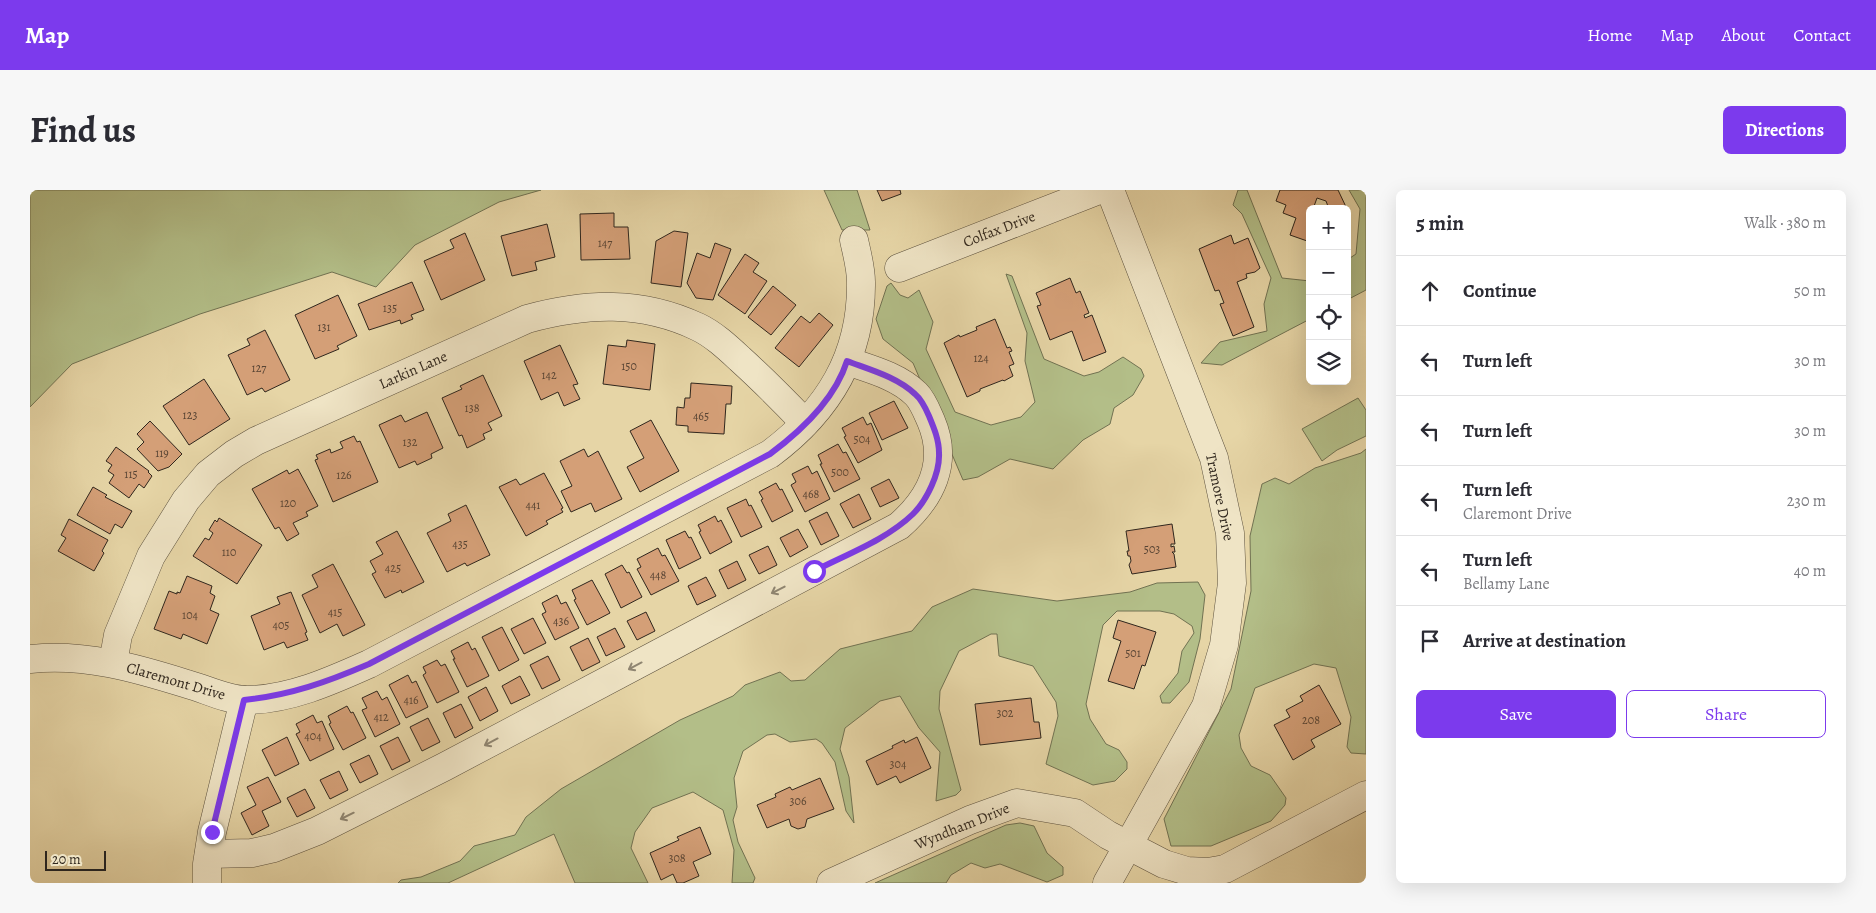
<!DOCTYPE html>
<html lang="en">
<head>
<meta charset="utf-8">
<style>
  :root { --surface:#fff; --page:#f7f7f7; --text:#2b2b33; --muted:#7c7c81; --line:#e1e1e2; --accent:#7c3aed }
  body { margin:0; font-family:Alegreya,serif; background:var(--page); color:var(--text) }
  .controls { position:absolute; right:15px; top:15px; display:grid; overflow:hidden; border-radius:8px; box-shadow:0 5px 20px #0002 }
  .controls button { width:45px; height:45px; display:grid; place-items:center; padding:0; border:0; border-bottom:1px solid var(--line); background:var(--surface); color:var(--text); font:25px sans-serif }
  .scale { position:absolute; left:15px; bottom:12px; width:61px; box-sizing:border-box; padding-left:5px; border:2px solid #2f261d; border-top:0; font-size:14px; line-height:18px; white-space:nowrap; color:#2f261d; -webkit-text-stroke:4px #efe4c5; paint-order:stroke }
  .stop { position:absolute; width:15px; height:15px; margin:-11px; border:4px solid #7c3aed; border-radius:50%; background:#fff }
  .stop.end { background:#7c3aed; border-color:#fff; box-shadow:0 1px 5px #0008 }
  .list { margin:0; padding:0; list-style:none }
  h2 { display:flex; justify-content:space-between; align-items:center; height:65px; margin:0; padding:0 20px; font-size:21px }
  h2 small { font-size:16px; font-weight:400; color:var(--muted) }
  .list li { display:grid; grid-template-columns:32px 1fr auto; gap:15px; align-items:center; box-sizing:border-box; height:70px; padding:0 20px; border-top:1px solid var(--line) }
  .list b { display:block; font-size:19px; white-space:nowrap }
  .list p { margin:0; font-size:16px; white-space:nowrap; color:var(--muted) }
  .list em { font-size:16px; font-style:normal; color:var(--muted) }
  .actions { display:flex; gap:10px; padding:15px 20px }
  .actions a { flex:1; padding:11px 0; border:1px solid var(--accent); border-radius:8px; text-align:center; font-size:18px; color:var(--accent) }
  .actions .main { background:var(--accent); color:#fff }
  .icon { flex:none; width:28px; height:28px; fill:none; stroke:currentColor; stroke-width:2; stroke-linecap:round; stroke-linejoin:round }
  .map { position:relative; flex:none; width:1336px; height:693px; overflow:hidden; border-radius:8px }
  header { display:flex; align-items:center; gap:30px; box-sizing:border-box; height:70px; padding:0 25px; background:var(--accent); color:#fff }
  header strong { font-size:24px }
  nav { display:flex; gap:28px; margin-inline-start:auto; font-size:18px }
  .intro { display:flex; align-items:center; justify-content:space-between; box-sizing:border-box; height:120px; padding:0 30px }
  h1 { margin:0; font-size:35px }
  .button { padding:12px 22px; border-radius:8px; background:var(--accent); color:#fff; font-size:18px; font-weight:700 }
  main { display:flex; gap:30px; padding:0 30px }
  aside { flex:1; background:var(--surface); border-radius:8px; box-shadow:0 5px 20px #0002 }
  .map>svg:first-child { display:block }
</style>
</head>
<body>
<header>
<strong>Map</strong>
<nav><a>Home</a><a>Map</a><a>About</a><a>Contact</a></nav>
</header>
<div class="intro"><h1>Find us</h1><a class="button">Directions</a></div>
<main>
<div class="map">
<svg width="1336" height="693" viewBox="0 0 1336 693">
  <rect width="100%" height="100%" fill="#e6d5a6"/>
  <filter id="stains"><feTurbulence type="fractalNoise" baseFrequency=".004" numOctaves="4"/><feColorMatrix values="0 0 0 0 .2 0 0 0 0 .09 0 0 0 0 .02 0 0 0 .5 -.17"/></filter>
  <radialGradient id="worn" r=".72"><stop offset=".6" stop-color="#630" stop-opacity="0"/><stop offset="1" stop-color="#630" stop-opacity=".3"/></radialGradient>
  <g fill="#b3be88" stroke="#717252">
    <path d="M0 0H511L469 12 385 55 346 97 302 82 170 124 42 174 0 217Z"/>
    <path d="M794 0H827L840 40H812Z"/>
    <path d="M1208 0H1217L1252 88 1280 91V129L1192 175 1171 173 1190 152 1237 141 1234 114 1241 88 1212 24 1203 15Z"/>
    <path d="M1319 0H1336V100L1317 110V70L1326 64 1330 19Z"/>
    <path d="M976 84 982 86 1014 169 1054 186 1069 182 1093 167 1111 179 1114 186 1103 205 1084 218 1080 234 1053 250 1023 279 980 269 948 287 933 290 883 173 853 149 846 129 857 96 861 93 870 105 878 108 889 100 903 132 896 159 925 222 961 235 991 227 1005 212 995 171 997 143Z"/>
    <path d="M1328 208 1336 220V246L1307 260 1292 271 1272 239Z"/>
    <path d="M1336 259V564L1321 563 1317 557 1321 527 1306 478 1284 474 1225 498 1209 545 1211 558 1221 576 1240 585 1256 608 1255 615 1241 631 1181 656H1141L1134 629 1201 499 1221 401 1220 346 1232 294 1245 288 1259 294 1285 278 1331 263Z"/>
    <path d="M1168 392 1175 405 1170 449 1159 492 1140 513H1132L1130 506 1148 483 1152 461 1164 443 1162 436 1144 424 1130 421H1087L1073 435 1056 514 1060 529 1076 554 1089 560 1097 572V579L1085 591 1063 595 1016 574 1028 526 1026 512 1003 476 969 466 967 444H961L929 461 910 501 909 519 931 600 926 605 906 611 910 562 889 538 870 506 850 511 815 538 810 559 819 587 824 633 816 621 805 572 792 553 786 549 760 552 745 544 737 545 713 561 704 588 707 617 703 630 708 652 725 688 723 693H702L704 660 693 620 663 602 622 618 605 642 601 658 618 693H545L524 644 418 693H368L371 690 391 687 430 671 444 656 485 645 496 627 531 599 650 530 703 506 715 495 750 482 761 491 775 490 810 459 882 441 902 417 943 399 1027 411 1100 402 1127 393Z"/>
    <path d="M990 633 1004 636 1017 663 1033 677V685L1017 692 970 674 955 678 941 673 921 685 916 693H845L976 635Z"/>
  </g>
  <g fill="#d49f77" stroke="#2f261d">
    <path d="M847 0H870L871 4 852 11Z"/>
    <path d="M1250 0H1308L1317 19H1299L1296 11 1287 8 1283 19H1280V52L1260 45 1266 28 1253 23 1256 15 1246 11Z"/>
    <path d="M584 23V37H598L600 69 551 70 550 24Z"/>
    <path d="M517 34 525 67 505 72 507 80 482 86 471 46Z"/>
    <path d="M644 41 658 43 651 97 621 93 626 51Z"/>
    <path d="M435 43 455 90 411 110 394 71 424 58 420 50Z"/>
    <path d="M1201 45 1204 54 1218 48 1230 78 1225 82 1216 84 1217 88 1207 92 1224 137 1203 146 1190 114 1194 113 1189 100 1185 101 1169 59Z"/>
    <path d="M685 53 701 59 683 110 666 108 657 93 667 63 680 68Z"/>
    <path d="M715 64 729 73 723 82 737 91 715 124 688 105Z"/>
    <path d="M1040 88 1046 103 1050 101 1059 123 1054 125 1055 128 1062 125 1076 162 1053 171 1042 141 1020 150 1007 116 1011 115 1006 103Z"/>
    <path d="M382 92 394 120 381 125 383 129 371 134 370 130 339 140 328 114Z"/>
    <path d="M743 96 766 115 741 145 718 127Z"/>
    <path d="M308 105 327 146 307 156 309 159 285 169 265 125Z"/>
    <path d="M789 123 803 135 769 177 745 158 771 126 780 133Z"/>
    <path d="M965 129 977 158 980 157 982 161 979 162 984 174 979 176 983 186 974 191 973 190 950 199V201L937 207 914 153 929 145 930 147 947 140 946 137Z"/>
    <path d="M235 140 260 190 235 202 232 198 217 205 198 165 220 155 217 149Z"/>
    <path d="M597 150 625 154 620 200 573 194 578 155 596 157Z"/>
    <path d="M530 155 548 194 543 195 550 209 534 216 528 202 511 210 494 171Z"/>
    <path d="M453 185 472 226 458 233 462 240 453 244 455 249 437 258 432 245 429 246 412 208 432 199 430 196Z"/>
    <path d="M174 189 200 229 159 255 133 216Z"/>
    <path d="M661 193 702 196 701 214H696L694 244 658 242V236L646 235 647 217 654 218 655 208H660Z"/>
    <path d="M864 211 878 238 852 250 839 223Z"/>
    <path d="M397 222 413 258 401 264 402 268 387 275 385 271 369 278 349 235 371 225 375 232Z"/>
    <path d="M833 227 837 235 841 233 852 260 828 273 814 247 816 246 812 238Z"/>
    <path d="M621 230 649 281 610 302 597 277 614 268 600 241Z"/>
    <path d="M120 231 152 264 139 277 128 281 107 259 114 252 107 244Z"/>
    <path d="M324 246 327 252 330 251 348 292 303 312 285 270 288 269 286 265 300 259 301 263 313 258 310 252Z"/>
    <path d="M808 254 813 263 816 262 830 289 804 302 790 274H792L788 265Z"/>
    <path d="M86 257 119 281 118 282 122 286 114 298 109 294 99 308 79 293 84 285 78 281 82 275 76 271Z"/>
    <path d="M554 259 558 267 568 261 592 309 565 322 561 313 541 322 531 301 542 296 530 271Z"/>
    <path d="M778 276 782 284 787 281 800 309 775 322 761 295 766 292 762 284Z"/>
    <path d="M268 279 288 316 276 322 278 326 263 333 269 344 257 351 249 337 245 339 222 299 257 280 259 284Z"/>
    <path d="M514 283 533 318 531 319 533 322 516 331 518 334 496 346 469 297 486 289 490 295Z"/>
    <path d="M859 289 869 308 850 317 841 298Z"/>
    <path d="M746 293 750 300 752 299 763 321 742 332 731 310 733 309 729 302Z"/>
    <path d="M63 297 77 305 75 307 102 321 92 338 85 334 80 344 47 325Z"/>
    <path d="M829 304 841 329 823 338 810 314Z"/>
    <path d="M716 309 719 316 721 315 732 337 711 347 697 318Z"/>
    <path d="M436 315 460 365 437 376 435 373 417 382 397 343 421 331 418 324Z"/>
    <path d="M797 322 809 346 791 355 779 331Z"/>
    <path d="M685 326 688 332 691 330 702 352 680 364 669 342 671 341 668 335Z"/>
    <path d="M189 328 232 355 207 394 163 366 175 348 179 350 183 343 179 340 185 330 187 332Z"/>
    <path d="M39 329 78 350 72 361 74 363 64 381 28 361 36 348 31 345Z"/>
    <path d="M1142 334 1145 354H1141V357L1144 356 1145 362H1142L1144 364 1146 377 1102 384 1099 375 1101 371 1100 366H1098L1097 361H1099L1096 341Z"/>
    <path d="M768 339 778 357 760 367 750 348Z"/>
    <path d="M367 341 394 392 372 403 371 400 355 408 342 384 346 382 340 371 353 364 346 352Z"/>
    <path d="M655 341 659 348 661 347 671 368 649 379 636 350Z"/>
    <path d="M738 356 747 375 729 384 719 365Z"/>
    <path d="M628 358 632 366 635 365 649 391 621 405 607 379 611 377 607 369Z"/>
    <path d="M707 371 716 390 698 399 689 380Z"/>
    <path d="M303 374 335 435 313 446 307 434 290 443 272 405 288 397 282 385Z"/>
    <path d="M592 375 597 383 599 382 612 407 591 418 575 384Z"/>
    <path d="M157 386 182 396 180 403 185 406 180 420 189 424 177 454 153 444 151 449 124 439 139 401 147 404V402L150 403Z"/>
    <path d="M676 387 686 406 667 415 658 396Z"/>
    <path d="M562 390 580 423 557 435 544 410 546 409 542 400Z"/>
    <path d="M261 402 277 442 275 443 278 450 257 458 254 452 234 460 221 426 250 414 247 407Z"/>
    <path d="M527 405 531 414 536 412 549 438 525 450 512 424 516 422 512 413Z"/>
    <path d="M616 422 625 441 607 450 597 431Z"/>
    <path d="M503 428 516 453 494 464 481 439Z"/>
    <path d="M1088 430 1126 442 1115 476 1112 475 1104 499 1078 491 1091 451 1083 448Z"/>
    <path d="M472 437 489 470 469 481 452 447Z"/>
    <path d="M585 438 595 457 576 466 567 447Z"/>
    <path d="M558 448 570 472 552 481 540 457Z"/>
    <path d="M438 452 442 460 445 458 459 486 437 497 423 469H425L421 461Z"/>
    <path d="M518 466 530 490 512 499 500 475Z"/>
    <path d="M407 470 411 476 415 474 429 502 407 513 393 485 396 483 393 477Z"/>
    <path d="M378 485 382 493 386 491 398 517 376 528 359 495Z"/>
    <path d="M490 486 500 505 481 514 472 496Z"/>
    <path d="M1289 495 1311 534 1281 550 1285 557 1263 570 1244 535 1260 527 1256 520 1273 511 1270 506Z"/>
    <path d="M456 497 468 521 450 531 438 507Z"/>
    <path d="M347 501 352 510 357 507 370 534 345 547 332 520 337 518 332 508Z"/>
    <path d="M1001 508 1004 532H1009L1011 548 950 555 945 514Z"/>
    <path d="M431 514 443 538 425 548 413 523Z"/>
    <path d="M317 516 321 523 323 522 336 548 313 560 299 534 301 533 298 526Z"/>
    <path d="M283 525 287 533 292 531 304 559 280 571 266 544 270 542 266 534Z"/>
    <path d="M398 528 410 552 392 561 380 537Z"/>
    <path d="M257 547 269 574 245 586 232 560Z"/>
    <path d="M368 547 380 571 362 580 350 556Z"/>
    <path d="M887 547 901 578 870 593 866 586 847 595 836 571 863 558 862 556 874 550 875 553Z"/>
    <path d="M339 565 348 584 330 593 320 574Z"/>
    <path d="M309 581 318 600 300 609 290 590Z"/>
    <path d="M238 587 251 612 232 621 239 636 222 645 211 623 226 615 217 597Z"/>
    <path d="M790 588 804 619 777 629 775 637 768 639 761 636 759 629 737 638 727 615 746 607 745 604 760 597 762 600Z"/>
    <path d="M275 599 285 618 267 627 257 608Z"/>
    <path d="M670 637 681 664 663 672 669 686 653 693H647L643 684 631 690 620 663 649 650 647 647Z"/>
  </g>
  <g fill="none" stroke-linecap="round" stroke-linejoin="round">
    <g stroke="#5d523f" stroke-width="29">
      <g id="minor">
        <path d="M869 78 1069 0"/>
        <path d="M0 469C54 463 106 478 157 494 176 499 196 510 216 510 259 510 301 491 339 474L740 264C798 221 832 166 831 92 831 78 827 64 824 50"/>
        <path d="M83 473 88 445 121 366 156 310 178 284 204 264 226 251 497 129C556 113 611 110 668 137 683 144 697 157 710 169 732 189 754 211 775 233"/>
        <path d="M179 664 222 663 244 658 287 641 414 577 869 336C901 308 919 273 901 231 897 222 893 211 886 204 868 186 840 179 817 171"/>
        <path d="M177 693V674L182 642 214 510"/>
        <path d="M801 693 940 630 987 613 1045 623 1078 645 1134 674 1157 681 1178 682 1195 679 1336 605"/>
        <path d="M1077 693 1176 516 1194 455 1202 393 1200 343 1184 268 1080 0"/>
      </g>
    </g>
    <use href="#minor" stroke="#efe4c5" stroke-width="28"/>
  </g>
  <defs><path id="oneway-shaft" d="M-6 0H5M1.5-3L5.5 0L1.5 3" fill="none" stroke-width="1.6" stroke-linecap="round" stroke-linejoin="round" transform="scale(1.25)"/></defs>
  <g stroke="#8f8571">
    <use href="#oneway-shaft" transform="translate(748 400) rotate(153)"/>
    <use href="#oneway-shaft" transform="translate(605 476) rotate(152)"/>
    <use href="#oneway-shaft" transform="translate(461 552) rotate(152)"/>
    <use href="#oneway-shaft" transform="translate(317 626) rotate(154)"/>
  </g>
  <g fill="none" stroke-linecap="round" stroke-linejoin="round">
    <path stroke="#7c3aed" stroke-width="6" d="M182 642 214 510C261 505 297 492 339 474L740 264C771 241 805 209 817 171 841 180 867 187 885 204 891 209 896 219 899 226 904 238 909 250 909 263 910 283 897 310 883 324 856 350 817 364 784 381"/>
  </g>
  <g text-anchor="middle" stroke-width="5" stroke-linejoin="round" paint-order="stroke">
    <g font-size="12" fill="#584434">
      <text x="575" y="57">147</text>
      <text x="360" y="122">135</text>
      <text x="294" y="141">131</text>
      <text x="951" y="172">124</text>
      <text x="599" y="180">150</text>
      <text x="229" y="182">127</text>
      <text x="519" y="189">142</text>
      <text x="442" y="222">138</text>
      <text x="160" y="229">123</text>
      <text x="671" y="230">465</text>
      <text x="832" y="253">504</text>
      <text x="380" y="256">132</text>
      <text x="132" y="267">119</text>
      <text x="810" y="286">500</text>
      <text x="101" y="288">115</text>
      <text x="314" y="289">126</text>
      <text x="781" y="308">468</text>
      <text x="258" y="317">120</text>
      <text x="503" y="319">441</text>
      <text x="430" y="358">435</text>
      <text x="1122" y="363">503</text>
      <text x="199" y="366">110</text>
      <text x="363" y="382">425</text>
      <text x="628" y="389">448</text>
      <text x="305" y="426">415</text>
      <text x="160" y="429">104</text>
      <text x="531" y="435">436</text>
      <text x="251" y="439">405</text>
      <text x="1103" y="467">501</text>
      <text x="381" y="514">416</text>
      <text x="975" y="527">302</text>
      <text x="351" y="531">412</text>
      <text x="1281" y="534">208</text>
      <text x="283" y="550">404</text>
      <text x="868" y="578">304</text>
      <text x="768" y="615">306</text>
      <text x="647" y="672">308</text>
    </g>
    <g font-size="15" fill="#2f261d" stroke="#efe4c5">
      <text transform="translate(969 39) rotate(-21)" y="5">Colfax Drive</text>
      <text transform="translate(383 180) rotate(-24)" y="5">Larkin Lane</text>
      <text transform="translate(1190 307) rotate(78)" y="5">Tramore Drive</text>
      <text transform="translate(146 491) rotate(16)" y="5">Claremont Drive</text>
      <text transform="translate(932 636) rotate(-22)" y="5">Wyndham Drive</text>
    </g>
  </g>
  <rect width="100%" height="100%" filter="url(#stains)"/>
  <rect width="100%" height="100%" fill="url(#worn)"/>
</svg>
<div class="controls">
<button>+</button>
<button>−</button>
<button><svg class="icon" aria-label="locate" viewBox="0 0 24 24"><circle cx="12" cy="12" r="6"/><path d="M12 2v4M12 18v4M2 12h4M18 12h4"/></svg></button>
<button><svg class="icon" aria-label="layers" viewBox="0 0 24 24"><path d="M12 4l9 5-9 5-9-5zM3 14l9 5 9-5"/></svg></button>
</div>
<div class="scale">20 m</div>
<div class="stop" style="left:784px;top:381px"></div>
<div class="stop end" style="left:182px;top:642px"></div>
</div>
<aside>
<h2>5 min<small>Walk · 380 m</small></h2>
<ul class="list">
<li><svg class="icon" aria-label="ahead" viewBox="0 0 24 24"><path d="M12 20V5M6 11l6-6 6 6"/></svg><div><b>Continue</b></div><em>50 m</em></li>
<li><svg class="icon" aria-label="left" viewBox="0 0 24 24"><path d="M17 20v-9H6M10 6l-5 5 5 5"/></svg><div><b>Turn left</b></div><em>30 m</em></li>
<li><svg class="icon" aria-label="left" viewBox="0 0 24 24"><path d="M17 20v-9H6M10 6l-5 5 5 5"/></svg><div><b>Turn left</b></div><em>30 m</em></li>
<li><svg class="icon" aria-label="left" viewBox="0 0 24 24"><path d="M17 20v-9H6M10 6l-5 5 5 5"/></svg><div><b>Turn left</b><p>Claremont Drive</p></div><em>230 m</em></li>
<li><svg class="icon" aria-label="left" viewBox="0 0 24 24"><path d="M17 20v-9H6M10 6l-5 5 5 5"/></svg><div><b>Turn left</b><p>Bellamy Lane</p></div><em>40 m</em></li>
<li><svg class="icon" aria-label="arrive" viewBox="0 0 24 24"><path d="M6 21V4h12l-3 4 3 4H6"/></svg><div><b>Arrive at destination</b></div></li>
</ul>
<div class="actions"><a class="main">Save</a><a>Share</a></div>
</aside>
</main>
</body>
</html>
